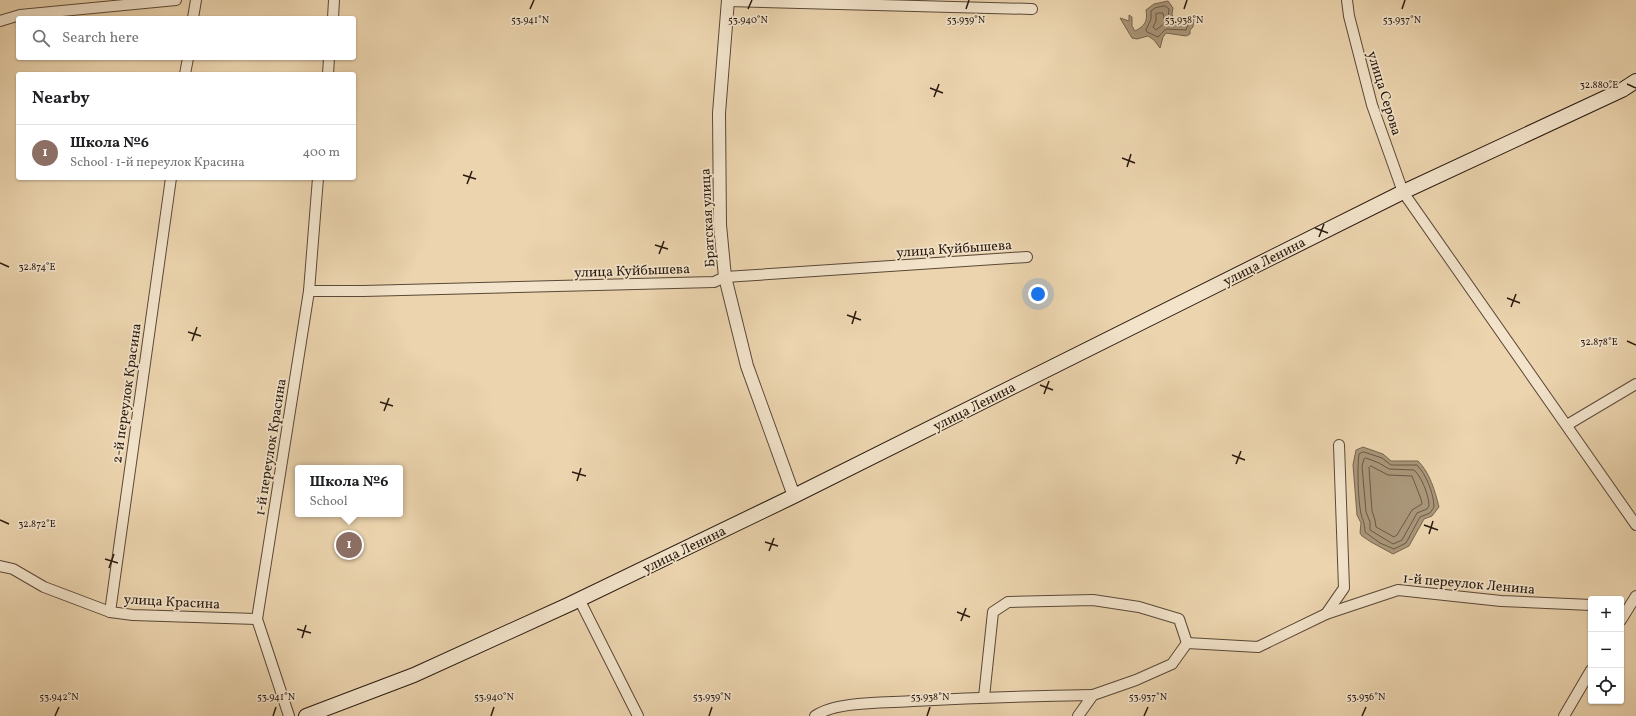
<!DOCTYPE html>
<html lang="en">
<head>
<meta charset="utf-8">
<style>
  :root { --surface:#fff; --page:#f6f6f6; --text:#202124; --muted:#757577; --line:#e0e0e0; --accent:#2563eb }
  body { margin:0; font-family:Vollkorn,serif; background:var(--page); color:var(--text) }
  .controls { position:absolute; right:12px; bottom:12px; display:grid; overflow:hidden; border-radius:4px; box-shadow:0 1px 3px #0004 }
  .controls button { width:36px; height:36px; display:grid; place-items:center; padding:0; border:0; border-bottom:1px solid var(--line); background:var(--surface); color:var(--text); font:20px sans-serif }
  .you { position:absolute; left:1038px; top:294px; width:14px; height:14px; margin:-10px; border:3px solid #fff; border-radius:50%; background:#1a73e8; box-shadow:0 0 0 6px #1a73e833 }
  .badge { display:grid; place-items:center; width:26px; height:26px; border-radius:50%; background:var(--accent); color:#fff; font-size:13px; font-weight:700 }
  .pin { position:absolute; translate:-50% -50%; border:2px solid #fff; box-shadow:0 1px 4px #0006 }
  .popup { position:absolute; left:295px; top:465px; width:108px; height:52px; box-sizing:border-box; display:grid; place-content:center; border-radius:4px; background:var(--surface); filter:drop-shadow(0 1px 3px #0005); font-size:13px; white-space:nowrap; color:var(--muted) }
  .popup b { font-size:15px; color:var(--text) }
  .popup::after { content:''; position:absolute; left:50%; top:100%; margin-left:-8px; border:8px solid transparent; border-top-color:var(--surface) }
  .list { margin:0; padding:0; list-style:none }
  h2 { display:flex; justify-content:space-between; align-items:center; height:52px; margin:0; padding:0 16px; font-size:17px }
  h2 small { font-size:13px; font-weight:400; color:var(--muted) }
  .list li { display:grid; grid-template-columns:26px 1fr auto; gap:12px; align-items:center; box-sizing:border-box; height:56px; padding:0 16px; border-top:1px solid var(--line) }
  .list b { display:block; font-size:15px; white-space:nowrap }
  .list p { margin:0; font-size:13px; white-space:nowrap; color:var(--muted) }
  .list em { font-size:13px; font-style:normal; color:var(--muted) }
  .icon { flex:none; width:22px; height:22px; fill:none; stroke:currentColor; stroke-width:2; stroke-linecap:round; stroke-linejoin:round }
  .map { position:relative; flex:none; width:1636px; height:716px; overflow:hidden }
  .search { position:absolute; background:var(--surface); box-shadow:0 1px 3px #0004; left:16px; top:16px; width:340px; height:44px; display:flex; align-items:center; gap:10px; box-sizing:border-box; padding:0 14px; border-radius:4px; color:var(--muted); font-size:15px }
  .panel { position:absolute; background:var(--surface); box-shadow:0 1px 3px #0004; left:16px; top:72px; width:340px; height:108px; border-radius:4px }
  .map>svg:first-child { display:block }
</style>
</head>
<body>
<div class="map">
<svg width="1636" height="716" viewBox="0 0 1636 716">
  <rect width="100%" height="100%" fill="#ebd4ae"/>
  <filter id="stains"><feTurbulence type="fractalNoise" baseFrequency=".005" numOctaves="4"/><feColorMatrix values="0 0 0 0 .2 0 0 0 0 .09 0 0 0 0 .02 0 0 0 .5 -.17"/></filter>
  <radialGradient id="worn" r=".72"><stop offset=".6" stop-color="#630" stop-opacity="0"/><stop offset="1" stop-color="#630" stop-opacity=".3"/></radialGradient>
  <g fill="#a99578" stroke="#76644e">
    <path d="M1168 1 1173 8 1172 14 1174 21H1179L1194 17 1193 27 1190 30V34L1186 36 1166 33 1163 37 1160 48 1154 40 1148 36 1137 39 1132 38 1120 18 1129 21V15L1132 17V26L1135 31C1145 26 1148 21 1146 10L1154 4Z"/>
    <path d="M1363 447 1383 454 1391 461H1418C1430 473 1435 491 1439 507L1432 516 1424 519 1409 546 1393 554 1371 542 1362 536 1360 533 1361 523 1357 515 1353 465 1356 450Z"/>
  </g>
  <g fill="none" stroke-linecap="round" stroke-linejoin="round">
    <g stroke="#6a5844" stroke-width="1">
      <path d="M1165 6 1169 9 1168 18 1171 23 1178 25 1187 23 1188 25 1186 30 1166 29 1158 37 1147 32 1146 30 1151 19V11L1155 8Z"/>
      <path d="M1158 13H1163L1165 23 1156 30 1153 27 1156 21V14Z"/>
      <path d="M1364 452 1382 458 1391 465H1417C1426 474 1434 494 1434 507L1430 513 1420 517 1406 543 1394 549 1380 543 1365 532C1365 524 1363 521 1361 514 1358 500 1357 467 1359 454Z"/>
      <path d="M1366 458 1379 463 1389 469 1414 470C1422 477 1429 496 1429 506L1427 509 1417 513 1402 540 1393 544 1370 530V522L1366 512 1362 466 1364 459Z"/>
      <path d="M1371 466 1388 475 1412 476 1421 499 1422 504 1412 510 1397 535 1394 537 1376 527 1375 520 1372 511 1369 468Z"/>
    </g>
    <g stroke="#5a4838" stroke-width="12">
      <g id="minor">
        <path d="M1347 0 1349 16 1372 105 1403 192 1636 525"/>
        <path d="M728 1 1032 9"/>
        <path d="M193 18 196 0"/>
        <path d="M333 18 334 0"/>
        <path d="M0 21 20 15 176 0"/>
        <path d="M185 74 188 58"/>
        <path d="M328 74 329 58"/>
        <path d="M309 291H363L714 282 725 277 1027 257"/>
        <path d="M1567 425 1636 384"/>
        <path d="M0 566 13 569 44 587 110 612 133 615 257 619"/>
        <path d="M579 599 638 716"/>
        <path d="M110 612 171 178"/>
        <path d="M1326 614 1344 588 1339 445"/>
        <path d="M1621 620 1636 596"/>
        <path d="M1187 643 1258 647 1326 614 1398 590 1501 601 1591 605"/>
        <path d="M984 697 993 612 1008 602 1093 600 1139 607 1179 619 1187 643"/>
        <path d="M289 716 257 619 309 291 318 178"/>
        <path d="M815 716C836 701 886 703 913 701 973 698 1033 696 1093 695"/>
        <path d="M1078 716 1093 695 1136 680 1172 664 1187 643"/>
        <path d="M1564 716 1591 670"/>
      </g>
    </g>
    <g stroke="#5a4838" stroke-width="14">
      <path id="tertiary" d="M728 0 719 113 720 225 725 277 747 366 794 496"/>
    </g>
    <g stroke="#2a1a10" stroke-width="16">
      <path id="secondary" d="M306 716 414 675 570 604 794 496 1403 192 1622 90 1636 81"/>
    </g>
    <use href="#minor" stroke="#f2e3ca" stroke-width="10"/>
    <use href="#tertiary" stroke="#f2e3ca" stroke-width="12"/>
    <use href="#secondary" stroke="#f2e3ca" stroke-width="14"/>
  </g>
  <path fill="none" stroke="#2a1a10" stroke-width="1.5" d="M530 9 534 0M748 9 752 0M966 9 969 0M1184 9 1187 0M1402 9 1405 0M1627 84 1636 88M930 88 943 93M934 97 939 84M1122 158 1135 163M1127 167 1131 154M463 175 476 179M467 184 472 171M1315 228 1328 233M1319 237 1324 224M655 245 668 249M659 254 664 241M0 263 9 267M1507 298 1520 303M1511 307 1516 294M847 315 861 320M852 324 856 311M188 332 201 336M192 341 197 327M1627 341 1636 345M1040 385 1053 390M1044 394 1049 381M380 402 393 406M384 411 389 398M1232 455 1245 460M1236 464 1241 451M572 472 586 476M577 481 581 468M0 520 9 524M1424 525 1438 530M1429 534 1433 521M765 542 778 546M769 551 774 538M105 559 118 563M109 568 114 554M957 612 970 617M961 621 966 608M297 629 311 633M302 638 306 625M55 716 59 707M273 716 276 707M491 716 494 707M709 716 712 707M927 716 930 707M1144 716 1148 707M1362 716 1366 707"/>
  <g text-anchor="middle" stroke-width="3.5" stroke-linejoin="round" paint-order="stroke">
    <g font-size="14" fill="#2a1a10" stroke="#f2e3ca">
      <text transform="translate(1385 93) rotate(73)" y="5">улица Серова</text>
      <text transform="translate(707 218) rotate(-93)" y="5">Братская улица</text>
      <text transform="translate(954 248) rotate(-4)" y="5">улица Куйбышева</text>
      <text transform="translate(1264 261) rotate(-27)" y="5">улица Ленина</text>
      <text transform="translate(632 270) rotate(-2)" y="5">улица Куйбышева</text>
      <text transform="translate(126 393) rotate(-82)" y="5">2-й переулок Красина</text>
      <text transform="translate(974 406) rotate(-27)" y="5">улица Ленина</text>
      <text transform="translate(270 447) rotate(-81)" y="5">1-й переулок Красина</text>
      <text transform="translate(684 549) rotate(-26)" y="5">улица Ленина</text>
      <text transform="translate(1469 583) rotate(5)" y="5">1-й переулок Ленина</text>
      <text transform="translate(172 601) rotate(3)" y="5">улица Красина</text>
    </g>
  </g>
  <g font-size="10" text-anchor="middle" fill="#2a1a10" stroke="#f2e3ca" stroke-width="3.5" stroke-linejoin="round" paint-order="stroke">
    <text x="530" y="23">53.941°N</text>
    <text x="748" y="23">53.940°N</text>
    <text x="966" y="23">53.939°N</text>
    <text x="1184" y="23">53.938°N</text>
    <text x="1402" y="23">53.937°N</text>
    <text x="1599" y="88">32.880°E</text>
    <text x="37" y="270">32.874°E</text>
    <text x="1599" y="345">32.878°E</text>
    <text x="37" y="527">32.872°E</text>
    <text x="59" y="700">53.942°N</text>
    <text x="276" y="700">53.941°N</text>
    <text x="494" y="700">53.940°N</text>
    <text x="712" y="700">53.939°N</text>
    <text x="930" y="700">53.938°N</text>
    <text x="1148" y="700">53.937°N</text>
    <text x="1366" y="700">53.936°N</text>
  </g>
  <rect width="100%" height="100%" filter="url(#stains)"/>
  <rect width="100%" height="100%" fill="url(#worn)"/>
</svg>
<div class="controls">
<button>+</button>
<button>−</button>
<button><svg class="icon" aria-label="locate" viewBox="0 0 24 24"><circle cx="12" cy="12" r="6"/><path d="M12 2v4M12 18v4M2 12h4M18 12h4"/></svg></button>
</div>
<div class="you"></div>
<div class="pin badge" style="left:349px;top:545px;background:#8d6e63">1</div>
<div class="popup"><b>Школа №6</b>School</div>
<div class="search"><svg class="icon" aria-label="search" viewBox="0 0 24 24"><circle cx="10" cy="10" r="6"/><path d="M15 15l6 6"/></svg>Search here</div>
<section class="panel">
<h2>Nearby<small></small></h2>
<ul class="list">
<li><span class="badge" style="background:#8d6e63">1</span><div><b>Школа №6</b><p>School · 1-й переулок Красина</p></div><em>400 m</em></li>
</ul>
</section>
</div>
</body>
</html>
